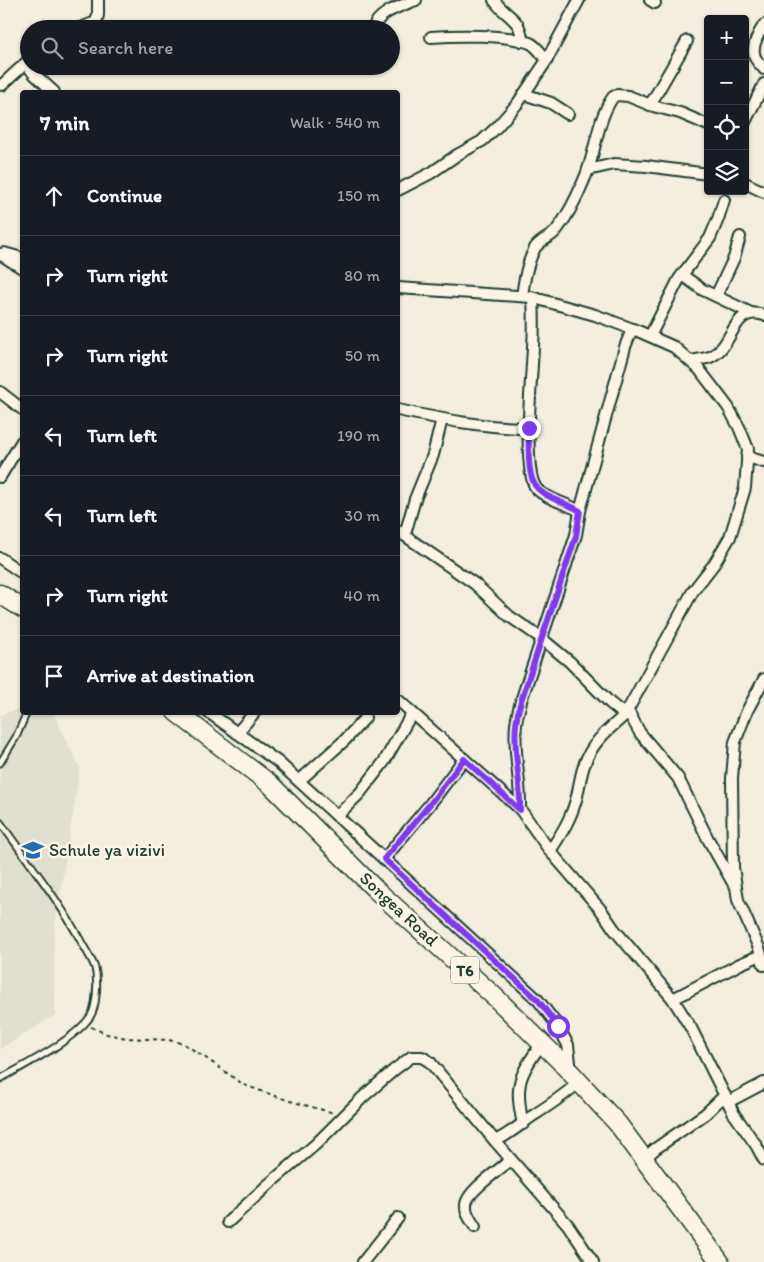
<!DOCTYPE html>
<html lang="en">
<head>
<meta charset="utf-8">
<style>
  :root { --surface:#171b24; --page:#20242c; --text:#f1f3f6; --muted:#9ea1a6; --line:#363941 }
  body { margin:0; font-family:Itim,sans-serif; background:var(--page); color:var(--text) }
  .controls { position:absolute; right:15px; top:15px; display:grid; overflow:hidden; border-radius:5px; box-shadow:0 1px 4px #0004 }
  .controls button { width:45px; height:45px; display:grid; place-items:center; padding:0; border:0; border-bottom:1px solid var(--line); background:var(--surface); color:var(--text); font:25px sans-serif }
  .stop { position:absolute; width:15px; height:15px; margin:-11px; border:4px solid #7c3aed; border-radius:50%; background:#fff }
  .stop.end { background:#7c3aed; border-color:#fff; box-shadow:0 1px 5px #0008 }
  .list { margin:0; padding:0; list-style:none }
  h2 { display:flex; justify-content:space-between; align-items:center; height:65px; margin:0; padding:0 20px; font-size:21px }
  h2 small { font-size:16px; font-weight:400; color:var(--muted) }
  .list li { display:grid; grid-template-columns:32px 1fr auto; gap:15px; align-items:center; box-sizing:border-box; height:80px; padding:0 20px; border-top:1px solid var(--line) }
  .list b { display:block; font-size:19px; white-space:nowrap }
  .list em { font-size:16px; font-style:normal; color:var(--muted) }
  .icon { flex:none; width:28px; height:28px; fill:none; stroke:currentColor; stroke-width:2; stroke-linecap:round; stroke-linejoin:round }
  .map { position:relative; flex:none; width:764px; height:1262px; overflow:hidden }
  .search { position:absolute; background:var(--surface); box-shadow:0 1px 4px #0004; left:20px; top:20px; width:380px; height:55px; display:flex; align-items:center; gap:12px; box-sizing:border-box; padding:0 18px; border-radius:28px; color:var(--muted); font-size:19px }
  .panel { position:absolute; background:var(--surface); box-shadow:0 1px 4px #0004; left:20px; top:90px; width:380px; height:625px; border-radius:5px }
  .map>svg:first-child { display:block }
</style>
</head>
<body>
<div class="map">
<svg width="764" height="1262" viewBox="0 0 764 1262">
  <rect width="100%" height="100%" fill="#f3eede"/>
  <filter id="ink" filterUnits="userSpaceOnUse"><feTurbulence type="fractalNoise" baseFrequency=".02" numOctaves="2"/><feDisplacementMap in="SourceGraphic" scale="10" xChannelSelector="R" yChannelSelector="G"/><feConvolveMatrix kernelMatrix="1 2 1 2 8 2 1 2 1" color-interpolation-filters="sRGB"/></filter>
  <g filter="url(#ink)">
    <path fill="#e1dfd0" d="M22 708V712L53 713 80 768 54 932 55 1015 0 1049V715Z"/>
    <g fill="none" stroke-linecap="round" stroke-linejoin="round">
      <g stroke="#1f3d34" stroke-width="9">
        <g id="service">
          <path d="M0 763 16 737 27 712"/>
          <path d="M0 822C28 862 60 901 83 945 87 952 93 961 95 968 98 980 97 1007 90 1017 74 1040 25 1065 0 1079"/>
        </g>
      </g>
      <g stroke="#1f3d34" stroke-width="14">
        <g id="minor">
          <path d="M494 0C505 17 521 17 522 41"/>
          <path d="M650 0 655 3"/>
          <path d="M764 25C758 34 750 49 756 59 758 63 762 66 764 69"/>
          <path d="M78 29 96 22 98 15V0"/>
          <path d="M373 29C378 12 401 6 416 0"/>
          <path d="M431 37C457 35 506 34 530 43 537 46 542 55 547 60"/>
          <path d="M26 63 34 74 54 92"/>
          <path d="M2 85 29 60"/>
          <path d="M524 94 551 103 568 114"/>
          <path d="M650 105 687 41"/>
          <path d="M745 122 764 84"/>
          <path d="M588 170 614 164 646 166 708 174"/>
          <path d="M745 183 764 192"/>
          <path d="M398 190 431 173 457 155 482 141 496 128 518 103 545 63 579 0"/>
          <path d="M4 253 22 258"/>
          <path d="M0 254 22 268"/>
          <path d="M682 275 703 290 751 313"/>
          <path d="M398 288 531 297 595 315 638 331 674 347 699 369 728 407 739 427 748 449 745 488 730 537 714 564 693 591 625 715C610 728 595 740 587 758 581 770 580 783 577 796 572 817 562 833 550 851"/>
          <path d="M522 296C524 280 527 263 535 248 540 240 550 238 556 231 567 217 577 197 584 180 596 154 596 121 613 97L617 95 628 96 653 106 680 113 708 125"/>
          <path d="M716 296 734 258 740 237"/>
          <path d="M533 298C534 314 534 331 533 347 532 375 522 469 536 488 544 498 568 504 580 511"/>
          <path d="M650 336 679 279 710 238 718 219 724 200"/>
          <path d="M690 361C696 360 704 359 710 357 735 346 731 305 764 315"/>
          <path d="M0 392 22 409"/>
          <path d="M398 410C440 419 485 428 529 428"/>
          <path d="M747 457 764 462"/>
          <path d="M0 477 22 441"/>
          <path d="M398 531 475 584 509 616 541 638 570 662 610 703 625 715"/>
          <path d="M405 534 415 499 433 455 442 419"/>
          <path d="M0 558 22 573"/>
          <path d="M764 679 747 711 735 742 732 778 733 867 738 900 759 948 764 965"/>
          <path d="M398 700 520 809 550 851 601 910 614 929 673 999 691 1028 734 1114 756 1145 764 1160"/>
          <path d="M628 711 640 733 678 778 708 839 733 883"/>
          <path d="M208 712 278 762 538 1000 558 1026 568 1045 571 1072"/>
          <path d="M237 733 255 712"/>
          <path d="M299 781 345 740 365 718"/>
          <path d="M520 809C521 781 513 752 516 724 517 716 519 709 521 701L576 535 580 511 625 347 632 329"/>
          <path d="M337 816 360 793 384 762 412 713"/>
          <path d="M384 859 430 804 464 759"/>
          <path d="M673 999 740 964 761 955"/>
          <path d="M728 1102 764 1083"/>
          <path d="M523 1124C514 1084 519 1076 542 1043"/>
          <path d="M495 1141C508 1135 519 1126 531 1117 548 1106 564 1096 579 1082"/>
          <path d="M644 1159 655 1149 705 1114 725 1095"/>
          <path d="M228 1222 269 1184 316 1144 363 1097 394 1070 411 1057H422L430 1062 495 1141 568 1225 593 1262"/>
          <path d="M475 1227C471 1220 465 1213 466 1205 466 1192 500 1169 511 1160"/>
          <path d="M363 1262 398 1218"/>
        </g>
      </g>
      <g stroke="#1f3d34" stroke-width="21">
        <g id="trunk">
          <path d="M0 594 22 608"/>
          <path d="M176 712 270 784 375 889 495 997 558 1059 618 1124 720 1262"/>
        </g>
      </g>
      <path stroke="#1f3d34" stroke-width="2" stroke-dasharray="4 4" stroke-linecap="butt" d="M91 1027 107 1034 126 1038 169 1040 184 1044 203 1056 244 1085 290 1101 334 1113"/>
      <use href="#service" stroke="#fcf5e5" stroke-width="5"/>
      <use href="#minor" stroke="#fcf5e5" stroke-width="10"/>
      <use href="#trunk" stroke="#fcf5e5" stroke-width="18"/>
    </g>
  </g>
  <g fill="none" stroke-linecap="round" stroke-linejoin="round" filter="url(#ink)">
    <path stroke="#7c3aed" stroke-width="6" d="M529 428C529 444 526 478 538 489 549 500 567 503 580 511L576 536 521 701C519 708 517 716 516 724 513 752 521 781 520 810L464 759 430 804 384 859 538 1000 558 1026"/>
  </g>
  <defs>
    <g id="school-bare" transform="scale(1.725)"><path d="M0-5L7-2L0 1L-7-2ZM-4 1L0 2.5L4 1V4Q0 6-4 4Z" fill="#1f6fb2" stroke="#fcf5e5" stroke-width="2.5" paint-order="stroke"/></g>
  </defs>
  <g fill-rule="evenodd">
    <use href="#school-bare" x="33" y="850"/>
  </g>
  <g text-anchor="middle" stroke-width="5" stroke-linejoin="round" paint-order="stroke">
    <rect fill="#fcf5e5" stroke="#617469" stroke-width="1" x="451" y="956.5" width="28" height="27" rx="4"/>
    <g font-size="16" font-weight="bold" fill="#1f3d34">
      <text x="465" y="976">T6</text>
    </g>
    <g font-size="18" fill="#1f3d34" stroke="#fcf5e5" text-anchor="start">
      <text x="49" y="856">Schule ya vizivi</text>
    </g>
    <g font-size="18" fill="#1f3d34" stroke="#fcf5e5">
      <text transform="translate(399 909) rotate(43)" y="6">Songea Road</text>
    </g>
  </g>
</svg>
<div class="controls">
<button>+</button>
<button>−</button>
<button><svg class="icon" aria-label="locate" viewBox="0 0 24 24"><circle cx="12" cy="12" r="6"/><path d="M12 2v4M12 18v4M2 12h4M18 12h4"/></svg></button>
<button><svg class="icon" aria-label="layers" viewBox="0 0 24 24"><path d="M12 4l9 5-9 5-9-5zM3 14l9 5 9-5"/></svg></button>
</div>
<div class="stop" style="left:558px;top:1026px"></div>
<div class="stop end" style="left:529px;top:428px"></div>
<div class="search"><svg class="icon" aria-label="search" viewBox="0 0 24 24"><circle cx="10" cy="10" r="6"/><path d="M15 15l6 6"/></svg>Search here</div>
<section class="panel">
<h2>7 min<small>Walk · 540 m</small></h2>
<ul class="list">
<li><svg class="icon" aria-label="ahead" viewBox="0 0 24 24"><path d="M12 20V5M6 11l6-6 6 6"/></svg><div><b>Continue</b></div><em>150 m</em></li>
<li><svg class="icon" aria-label="right" viewBox="0 0 24 24"><path d="M7 20v-9h11M14 6l5 5-5 5"/></svg><div><b>Turn right</b></div><em>80 m</em></li>
<li><svg class="icon" aria-label="right" viewBox="0 0 24 24"><path d="M7 20v-9h11M14 6l5 5-5 5"/></svg><div><b>Turn right</b></div><em>50 m</em></li>
<li><svg class="icon" aria-label="left" viewBox="0 0 24 24"><path d="M17 20v-9H6M10 6l-5 5 5 5"/></svg><div><b>Turn left</b></div><em>190 m</em></li>
<li><svg class="icon" aria-label="left" viewBox="0 0 24 24"><path d="M17 20v-9H6M10 6l-5 5 5 5"/></svg><div><b>Turn left</b></div><em>30 m</em></li>
<li><svg class="icon" aria-label="right" viewBox="0 0 24 24"><path d="M7 20v-9h11M14 6l5 5-5 5"/></svg><div><b>Turn right</b></div><em>40 m</em></li>
<li><svg class="icon" aria-label="arrive" viewBox="0 0 24 24"><path d="M6 21V4h12l-3 4 3 4H6"/></svg><div><b>Arrive at destination</b></div></li>
</ul>
</section>
</div>
</body>
</html>
